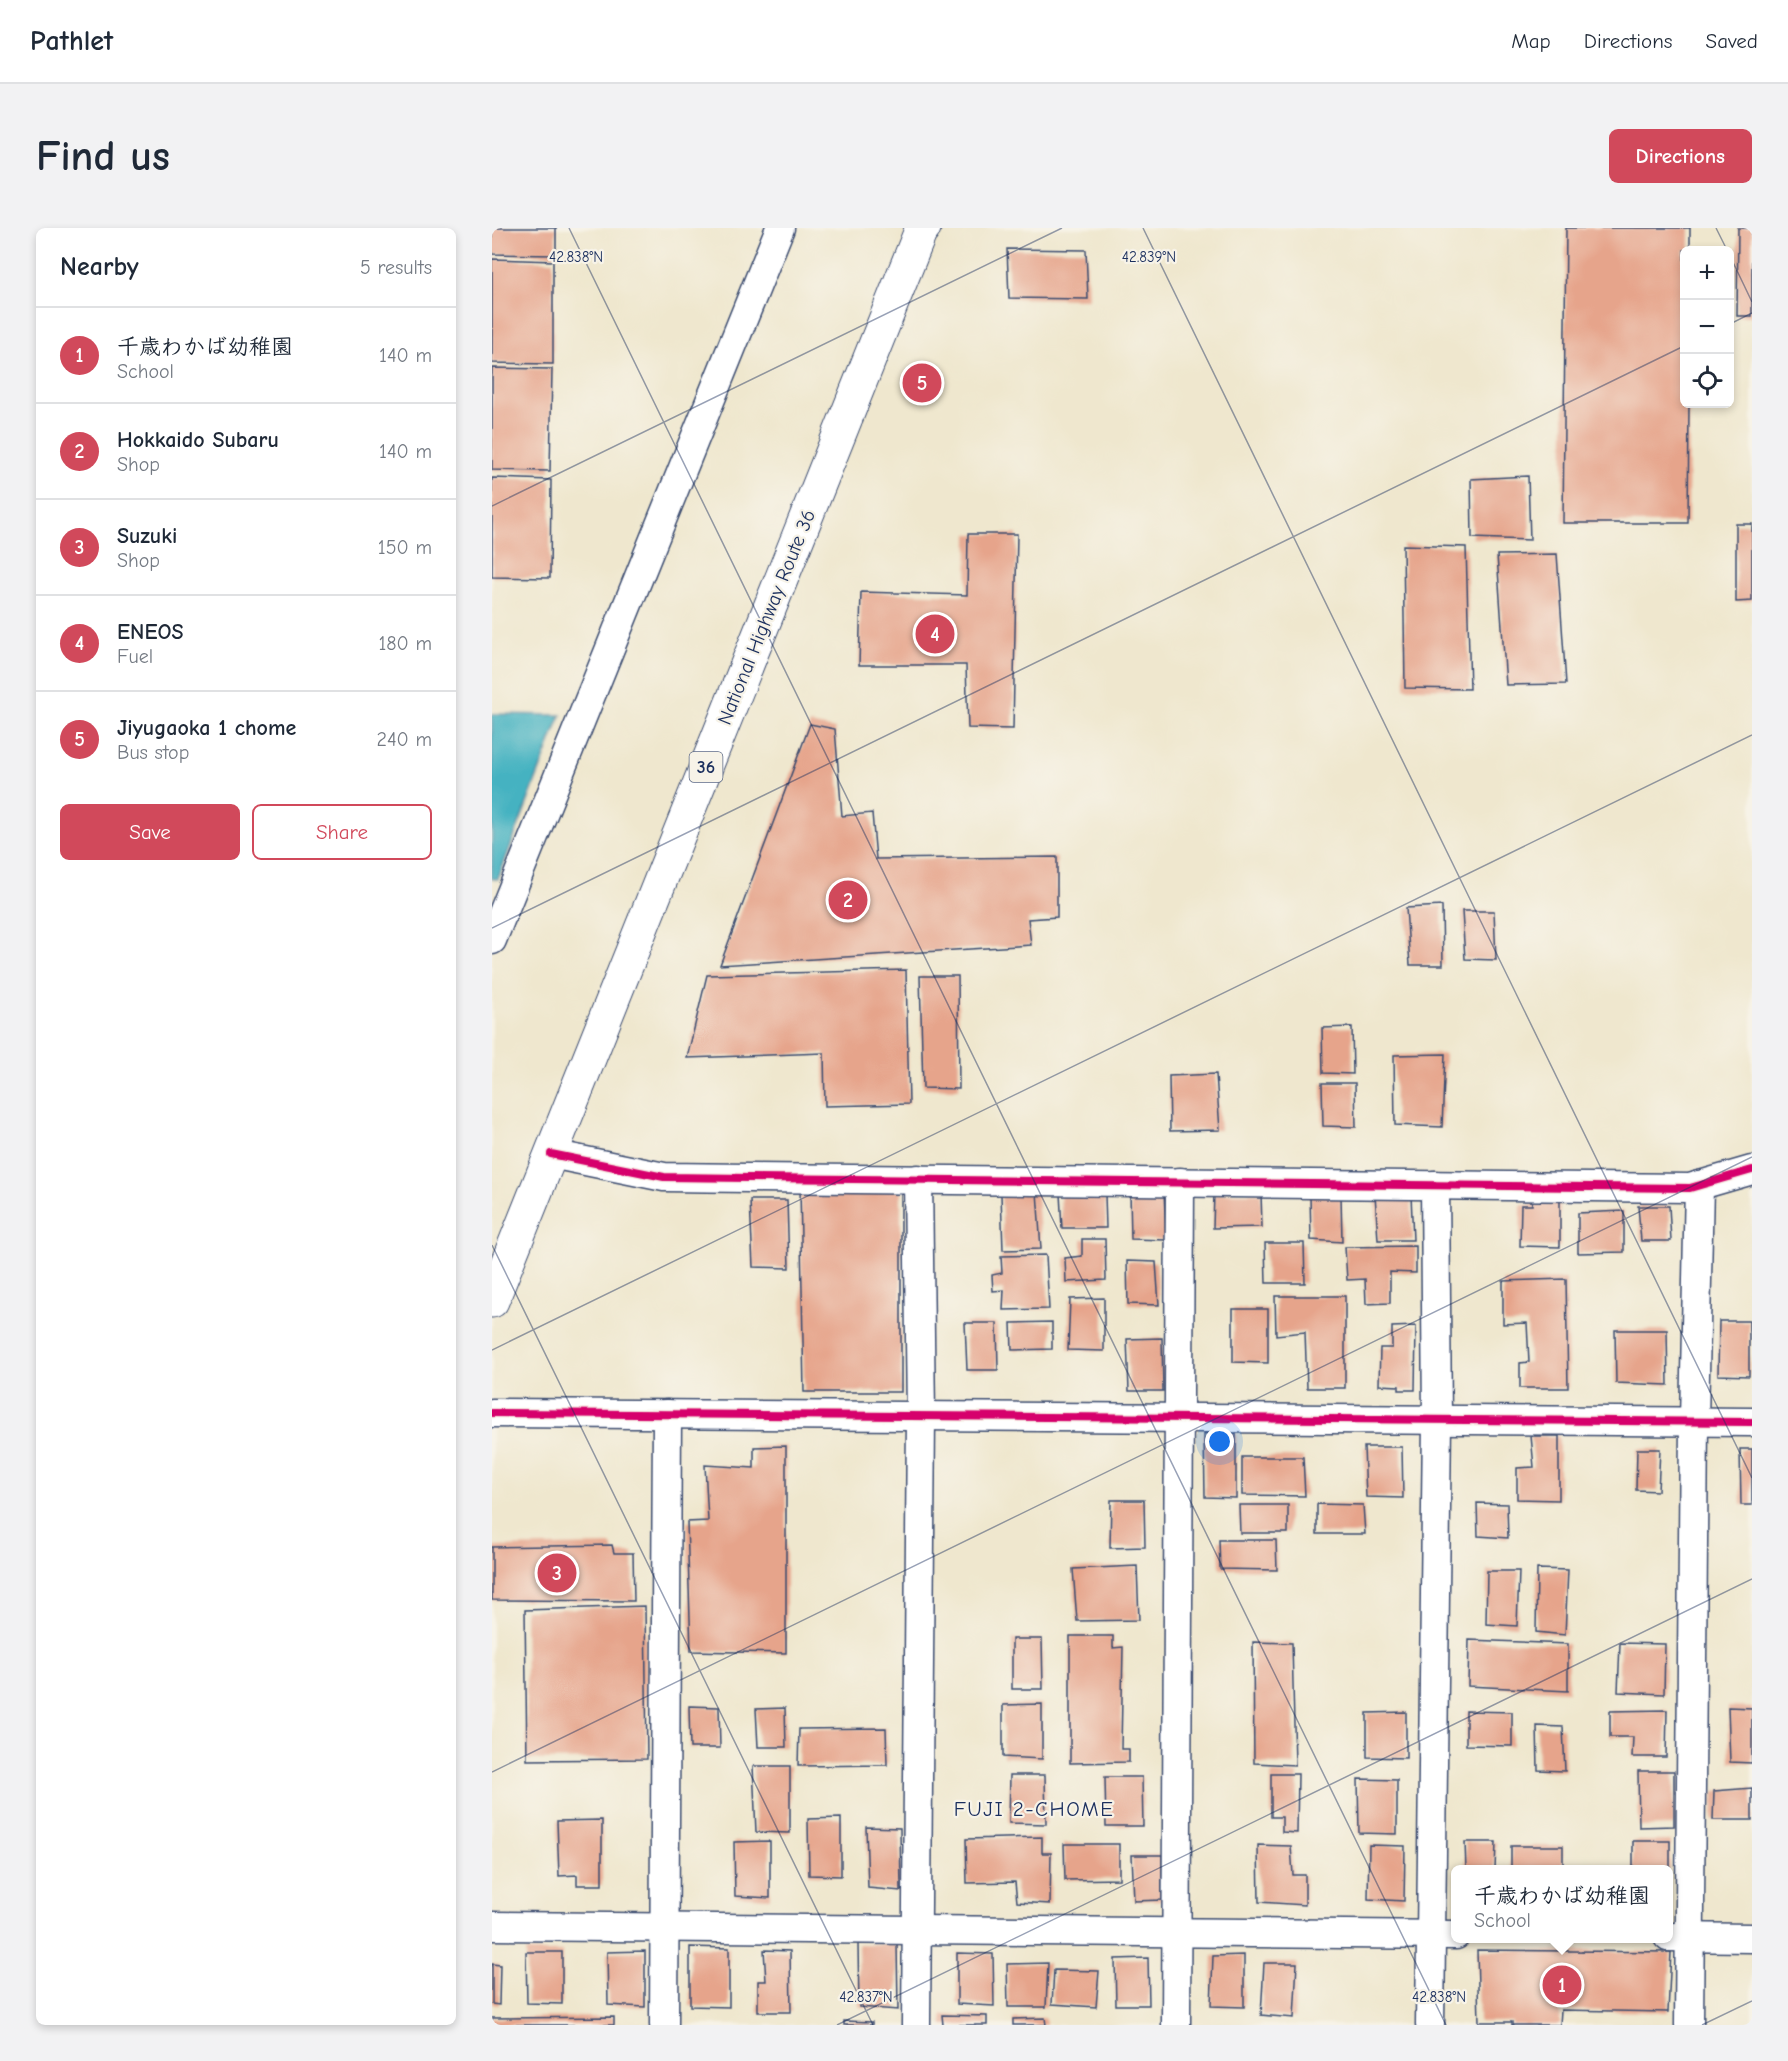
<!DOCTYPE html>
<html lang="en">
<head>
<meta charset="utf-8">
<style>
  :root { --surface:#fff; --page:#f2f2f3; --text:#1f2937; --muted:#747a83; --line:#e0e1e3; --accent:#d1495b }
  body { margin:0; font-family:"Comic Neue","Klee One",sans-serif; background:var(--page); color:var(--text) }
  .controls { position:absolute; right:18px; top:18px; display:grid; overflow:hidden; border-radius:9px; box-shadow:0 3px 9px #0003 }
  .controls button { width:54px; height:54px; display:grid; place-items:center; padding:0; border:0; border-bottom:2px solid var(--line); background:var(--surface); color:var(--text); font:30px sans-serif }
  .you { position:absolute; left:728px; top:1214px; width:21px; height:21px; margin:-15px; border:4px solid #fff; border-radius:50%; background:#1a73e8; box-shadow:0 0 0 9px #1a73e833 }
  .badge { display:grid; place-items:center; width:39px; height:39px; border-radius:50%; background:var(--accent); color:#fff; font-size:20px; font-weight:700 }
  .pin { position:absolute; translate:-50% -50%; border:3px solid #fff; box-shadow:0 2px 6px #0006 }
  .popup { position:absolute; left:959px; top:1637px; width:222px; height:78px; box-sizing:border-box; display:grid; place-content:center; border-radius:9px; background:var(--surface); filter:drop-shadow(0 2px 4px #0005); font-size:20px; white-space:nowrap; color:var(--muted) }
  .popup b { font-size:22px; color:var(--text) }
  .popup::after { content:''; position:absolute; left:50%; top:100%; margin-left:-12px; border:12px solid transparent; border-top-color:var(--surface) }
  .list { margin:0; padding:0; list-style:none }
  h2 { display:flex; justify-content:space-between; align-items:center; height:78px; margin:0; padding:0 24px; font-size:26px }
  h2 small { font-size:20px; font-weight:400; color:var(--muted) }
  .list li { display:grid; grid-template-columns:39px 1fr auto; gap:18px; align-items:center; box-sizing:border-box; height:96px; padding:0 24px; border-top:2px solid var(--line) }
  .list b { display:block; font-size:22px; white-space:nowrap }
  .list p { margin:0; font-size:20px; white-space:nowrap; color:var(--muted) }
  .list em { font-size:20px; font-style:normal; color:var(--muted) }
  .actions { display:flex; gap:12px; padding:18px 24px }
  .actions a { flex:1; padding:14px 0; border:2px solid var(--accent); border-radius:9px; text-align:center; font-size:21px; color:var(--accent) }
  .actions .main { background:var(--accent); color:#fff }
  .icon { flex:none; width:33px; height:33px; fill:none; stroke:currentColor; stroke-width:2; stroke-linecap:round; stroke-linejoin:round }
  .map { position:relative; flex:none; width:1260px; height:1797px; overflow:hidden; border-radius:9px }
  header { display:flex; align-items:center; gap:36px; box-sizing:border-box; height:84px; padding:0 30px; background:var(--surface); border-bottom:2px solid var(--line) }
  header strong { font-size:28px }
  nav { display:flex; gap:33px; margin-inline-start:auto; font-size:21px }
  .intro { display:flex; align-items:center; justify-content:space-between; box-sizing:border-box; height:144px; padding:0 36px }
  h1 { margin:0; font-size:42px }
  .button { padding:15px 27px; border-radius:9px; background:var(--accent); color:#fff; font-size:21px; font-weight:700 }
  main { display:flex; gap:36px; padding:0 36px }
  aside { flex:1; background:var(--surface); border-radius:9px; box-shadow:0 3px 9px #0003 }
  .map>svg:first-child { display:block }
</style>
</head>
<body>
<header>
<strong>Pathlet</strong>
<nav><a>Map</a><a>Directions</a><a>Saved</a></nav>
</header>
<div class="intro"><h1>Find us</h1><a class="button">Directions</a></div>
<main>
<aside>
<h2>Nearby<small>5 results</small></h2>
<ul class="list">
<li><span class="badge">1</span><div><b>千歳わかば幼稚園</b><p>School</p></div><em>140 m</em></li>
<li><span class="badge">2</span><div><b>Hokkaido Subaru</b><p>Shop</p></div><em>140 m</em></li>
<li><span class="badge">3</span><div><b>Suzuki</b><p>Shop</p></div><em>150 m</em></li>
<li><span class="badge">4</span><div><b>ENEOS</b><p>Fuel</p></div><em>180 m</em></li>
<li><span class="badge">5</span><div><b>Jiyugaoka 1 chome</b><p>Bus stop</p></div><em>240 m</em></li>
</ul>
<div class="actions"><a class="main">Save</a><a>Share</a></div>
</aside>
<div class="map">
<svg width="1260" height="1797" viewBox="0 0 1260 1797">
  <rect width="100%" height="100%" fill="#f7f3e8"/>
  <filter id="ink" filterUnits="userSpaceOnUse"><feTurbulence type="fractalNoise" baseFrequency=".0167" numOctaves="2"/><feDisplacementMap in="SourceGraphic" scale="12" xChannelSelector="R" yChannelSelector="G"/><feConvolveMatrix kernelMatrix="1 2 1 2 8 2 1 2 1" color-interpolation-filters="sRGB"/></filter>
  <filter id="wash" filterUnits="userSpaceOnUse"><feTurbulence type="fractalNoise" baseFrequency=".008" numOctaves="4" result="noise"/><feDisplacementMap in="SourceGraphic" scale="24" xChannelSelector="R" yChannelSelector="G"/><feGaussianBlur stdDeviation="1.35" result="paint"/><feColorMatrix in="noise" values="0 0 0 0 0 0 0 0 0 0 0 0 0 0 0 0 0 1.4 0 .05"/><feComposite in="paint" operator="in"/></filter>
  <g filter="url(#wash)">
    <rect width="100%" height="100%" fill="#efe7ce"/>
    <path fill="#45b2c1" stroke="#307090" stroke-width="1.5" d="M0 486 69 487 6 651H0Z"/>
    <g id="blocks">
      <g fill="#e6a48b">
        <path d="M0 0H64V27L0 26Z"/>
        <path d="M1074 0H1198V22H1192V176H1197L1196 295H1071Z"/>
        <path d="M1246 0H1260V88H1245Z"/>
        <path d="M515 21 594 22 596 71 517 70Z"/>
        <path d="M0 31 61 33V136L0 135Z"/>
        <path d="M0 140 60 141 58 243 0 242Z"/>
        <path d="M1036 248 1038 312 980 310 979 251Z"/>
        <path d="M0 250 59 252 58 350 0 349Z"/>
        <path d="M1244 296H1260V373L1244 374Z"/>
        <path d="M476 306H525L521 501 476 500 474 437H367L369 364 475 367Z"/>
        <path d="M911 317 974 319 978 461 913 460Z"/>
        <path d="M1065 326 1074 456 1014 457 1005 327Z"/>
        <path d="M318 496 343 501 350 588 380 585 384 631 565 629V689L536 691 539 717 228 737Z"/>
        <path d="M950 678 951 737H918L914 680Z"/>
        <path d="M970 683H1002L1004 732 973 731Z"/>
        <path d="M414 742 417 876 333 878 332 825 195 830 215 747Z"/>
        <path d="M428 748H466L467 861 431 860Z"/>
        <path d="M860 799 861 846 831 845 830 800Z"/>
        <path d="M953 826 950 899 903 897 902 827Z"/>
        <path d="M724 846 728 902 678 903 677 848Z"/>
        <path d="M830 855H863L864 899 831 898Z"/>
        <path d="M409 958V1164H312L308 960Z"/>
        <path d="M638 963H672L674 1012 639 1011Z"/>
        <path d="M545 964 549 1021 511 1022 509 967Z"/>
        <path d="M722 965H769L770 999 721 1000Z"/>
        <path d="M568 966H613L614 1000H570Z"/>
        <path d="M883 966 919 967 921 1012H886Z"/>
        <path d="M818 967H849L850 1014 819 1012Z"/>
        <path d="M1039 968H1068V1019L1028 1018 1029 977H1040Z"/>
        <path d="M258 972H295L297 1040 261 1039Z"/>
        <path d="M1146 978H1177L1179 1013H1149Z"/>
        <path d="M1132 983V1024L1086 1025V985Z"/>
        <path d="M590 1011H613L614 1052 574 1054 573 1030 590 1028Z"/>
        <path d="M773 1015H812L813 1055H774Z"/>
        <path d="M924 1018V1045L898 1044V1075L874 1076 873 1051 855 1052 853 1019Z"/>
        <path d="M554 1027 557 1081 511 1082 512 1062 501 1063 500 1047 510 1045 509 1028Z"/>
        <path d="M635 1033 664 1034 667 1077 636 1076Z"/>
        <path d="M1074 1051 1076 1160H1028V1135L1037 1134 1035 1095 1011 1096V1053Z"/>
        <path d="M783 1068H853V1160H815L813 1104 784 1107Z"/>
        <path d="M612 1070V1123L576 1122 578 1071Z"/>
        <path d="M741 1081H776V1135L741 1134Z"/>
        <path d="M1227 1093H1257V1148L1226 1147Z"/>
        <path d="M560 1094V1121L520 1122 519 1095Z"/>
        <path d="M473 1095H505L506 1142H475Z"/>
        <path d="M924 1098 923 1162H907V1158L887 1157 888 1120H900V1099Z"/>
        <path d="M1123 1102H1175L1176 1157 1124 1155Z"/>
        <path d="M670 1110 671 1163H637L635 1111Z"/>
        <path d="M744 1205V1270L713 1269 712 1206Z"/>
        <path d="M1039 1208H1067V1272L1025 1271V1240L1042 1239Z"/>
        <path d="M294 1218V1425L199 1423 195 1294 216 1293 213 1237 262 1240V1219Z"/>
        <path d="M872 1219H910L911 1270 874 1269Z"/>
        <path d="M1145 1221H1168L1166 1263 1144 1262Z"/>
        <path d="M1248 1221H1260V1277H1249Z"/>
        <path d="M750 1229H811L813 1268 750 1267Z"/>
        <path d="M619 1272H652L653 1319 618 1320Z"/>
        <path d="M985 1275 1015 1276 1016 1310 986 1308Z"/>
        <path d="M825 1276 871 1277 873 1306H825Z"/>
        <path d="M747 1277H796V1305H748Z"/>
        <path d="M727 1312H784L785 1342 728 1341Z"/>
        <path d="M120 1317 122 1325H141L142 1373 0 1372V1319Z"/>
        <path d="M645 1338 647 1392 585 1393 581 1341Z"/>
        <path d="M1045 1341 1076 1342 1073 1407 1044 1404Z"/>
        <path d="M995 1343H1027L1025 1398 994 1396Z"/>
        <path d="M153 1378 155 1531 35 1532 33 1382Z"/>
        <path d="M578 1408H621V1420L631 1419 629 1521H637V1534L578 1535Z"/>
        <path d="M520 1411H550L551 1461H520Z"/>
        <path d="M977 1412 1076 1416V1463L976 1458Z"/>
        <path d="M761 1414 800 1415 803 1537 762 1535Z"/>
        <path d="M1128 1415 1173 1416 1172 1466 1126 1464Z"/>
        <path d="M550 1476V1531L511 1529V1477Z"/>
        <path d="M197 1478 227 1479 228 1520H198Z"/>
        <path d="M1236 1479 1260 1480V1535L1238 1534Z"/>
        <path d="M293 1480 294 1519H266L264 1481Z"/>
        <path d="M1175 1482 1174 1529H1140L1141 1509H1118V1483Z"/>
        <path d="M974 1483 1020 1484V1518L974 1517Z"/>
        <path d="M914 1484V1530L875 1529V1485Z"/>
        <path d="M1045 1498 1071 1499 1073 1543 1046 1542Z"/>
        <path d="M394 1500 395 1537 306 1538 307 1501Z"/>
        <path d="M261 1538H298V1605L264 1604Z"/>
        <path d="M1146 1543H1182V1598L1147 1599Z"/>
        <path d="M779 1546H806L805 1605 790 1604V1589H779Z"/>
        <path d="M518 1547H553L554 1596 517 1595Z"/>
        <path d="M613 1549H650L651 1598H614Z"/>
        <path d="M866 1551 905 1552V1606L867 1605Z"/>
        <path d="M1260 1560V1592H1221L1222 1563Z"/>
        <path d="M349 1590V1648L317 1647 316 1591Z"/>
        <path d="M110 1592V1657H85V1647L67 1648 65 1593Z"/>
        <path d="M374 1599 408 1600 409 1663 376 1660Z"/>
        <path d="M550 1609V1625H559L558 1676 525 1674 523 1654 475 1655 474 1611Z"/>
        <path d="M278 1613V1670L243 1668 242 1614Z"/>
        <rect x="1141" y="1613" width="37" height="29"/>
        <path d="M973 1614H1004L1003 1642H974Z"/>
        <path d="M572 1616H627V1651L573 1652Z"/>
        <path d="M766 1617 799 1618 801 1647H813V1677L767 1674Z"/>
        <path d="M877 1617 913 1618 912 1673 876 1671Z"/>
        <rect x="1019" y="1618" width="52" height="24"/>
        <path d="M640 1627H670V1672L642 1673Z"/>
        <path d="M366 1716H405L406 1782 367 1779Z"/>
        <path d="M198 1719 237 1720V1779L198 1778Z"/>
        <path d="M272 1722 298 1723 299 1784H266V1753H274Z"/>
        <path d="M985 1722 1179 1724 1176 1784 1069 1782 1068 1797H1020V1794H987Z"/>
        <path d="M153 1723V1779L116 1777 115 1724Z"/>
        <path d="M34 1724H70V1776L35 1775Z"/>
        <path d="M465 1725 501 1726 502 1778 465 1776Z"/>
        <path d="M752 1727V1779L719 1778 721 1728Z"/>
        <path d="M656 1730 657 1777H624L623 1731Z"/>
        <path d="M556 1735 554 1779H516L515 1736Z"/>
        <path d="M772 1735H805L802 1790 769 1787Z"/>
        <path d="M0 1736 8 1737 7 1777 0 1776Z"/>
        <path d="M562 1742 607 1743 604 1779 560 1776Z"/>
        <path d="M450 1787 495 1788V1797H451Z"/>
        <path d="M122 1789V1797H0V1790Z"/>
        <path d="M553 1790 554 1797H521V1791Z"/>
        <path d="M352 1793 380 1794V1797H352Z"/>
      </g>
    </g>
  </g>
  <g filter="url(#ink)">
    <use href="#blocks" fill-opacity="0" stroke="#3b4b6f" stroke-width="1.5"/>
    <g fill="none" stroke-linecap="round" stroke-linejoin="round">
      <g stroke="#3b4b6f" stroke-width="31">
        <g id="minor">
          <path d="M0 712 288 0"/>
          <path d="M59 926 172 949 1198 960 1260 942"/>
          <path d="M0 1185 1260 1194"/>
          <path d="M0 1698 964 1707"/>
          <path d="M1176 1709 1260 1710"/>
          <path d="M172 1797 175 1186"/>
          <path d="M424 1797 429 1188 426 951"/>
          <path d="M684 1797 688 954"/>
          <path d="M938 1797 945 1192 943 957"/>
          <path d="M1197 1797 1202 1193 1207 957"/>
        </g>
      </g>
      <g stroke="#3b4b6f" stroke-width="35">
        <path id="trunk" d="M0 1073 428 5 432 0"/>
      </g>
      <use href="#minor" stroke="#fff" stroke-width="28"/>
      <use href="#trunk" stroke="#fff" stroke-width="33"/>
      <g stroke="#f7f3e8" stroke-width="11">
        <g id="cycleway">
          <path d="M59 926 172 949 1198 960 1260 942"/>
          <path d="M0 1185 1260 1194"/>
        </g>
      </g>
      <use href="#cycleway" stroke="#d6006c" stroke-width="8"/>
    </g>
  </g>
  <path fill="none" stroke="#1b2f5e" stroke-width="1.5" stroke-opacity="0.45" d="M77 0 954 1797M651 0 1260 1250M1224 0 1235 22M1238 28 1260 74M1238 96 1260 85M0 278 570 0M0 700 1192 118M0 1017 381 1797M0 1122 1260 507M0 1544 1260 929M345 1797 1260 1351M1210 1797 1260 1773"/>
  <g text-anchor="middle" stroke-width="4.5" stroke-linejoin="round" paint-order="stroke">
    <rect fill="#f7f3e8" stroke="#5d6a87" stroke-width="1.5" x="197.5" y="524" width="33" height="30" rx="4.5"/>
    <g font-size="18" font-weight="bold" fill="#1b2f5e">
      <text x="214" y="545">36</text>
    </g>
    <g font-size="20" fill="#1b2f5e" stroke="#f7f3e8">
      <text transform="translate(274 389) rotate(-68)" y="7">National Highway Route 36</text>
    </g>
    <g font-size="21" letter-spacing="1.5" fill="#1b2f5e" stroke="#f7f3e8">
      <text x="542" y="1588">FUJI 2-CHOME</text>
    </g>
  </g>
  <g font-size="15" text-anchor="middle" fill="#1b2f5e" stroke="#f7f3e8" stroke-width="4.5" stroke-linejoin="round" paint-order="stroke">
    <text x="84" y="34">42.838°N</text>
    <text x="657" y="34">42.839°N</text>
    <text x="374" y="1774">42.837°N</text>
    <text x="947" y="1774">42.838°N</text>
  </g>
</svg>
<div class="controls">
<button>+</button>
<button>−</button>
<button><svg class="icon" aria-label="locate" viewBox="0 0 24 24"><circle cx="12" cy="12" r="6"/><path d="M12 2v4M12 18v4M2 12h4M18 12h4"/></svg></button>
</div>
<div class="you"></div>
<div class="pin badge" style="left:1070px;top:1757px">1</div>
<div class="popup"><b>千歳わかば幼稚園</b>School</div>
<div class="pin badge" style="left:356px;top:672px">2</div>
<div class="pin badge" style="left:65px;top:1345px">3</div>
<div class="pin badge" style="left:443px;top:406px">4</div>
<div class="pin badge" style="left:430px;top:155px">5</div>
</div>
</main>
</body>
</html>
